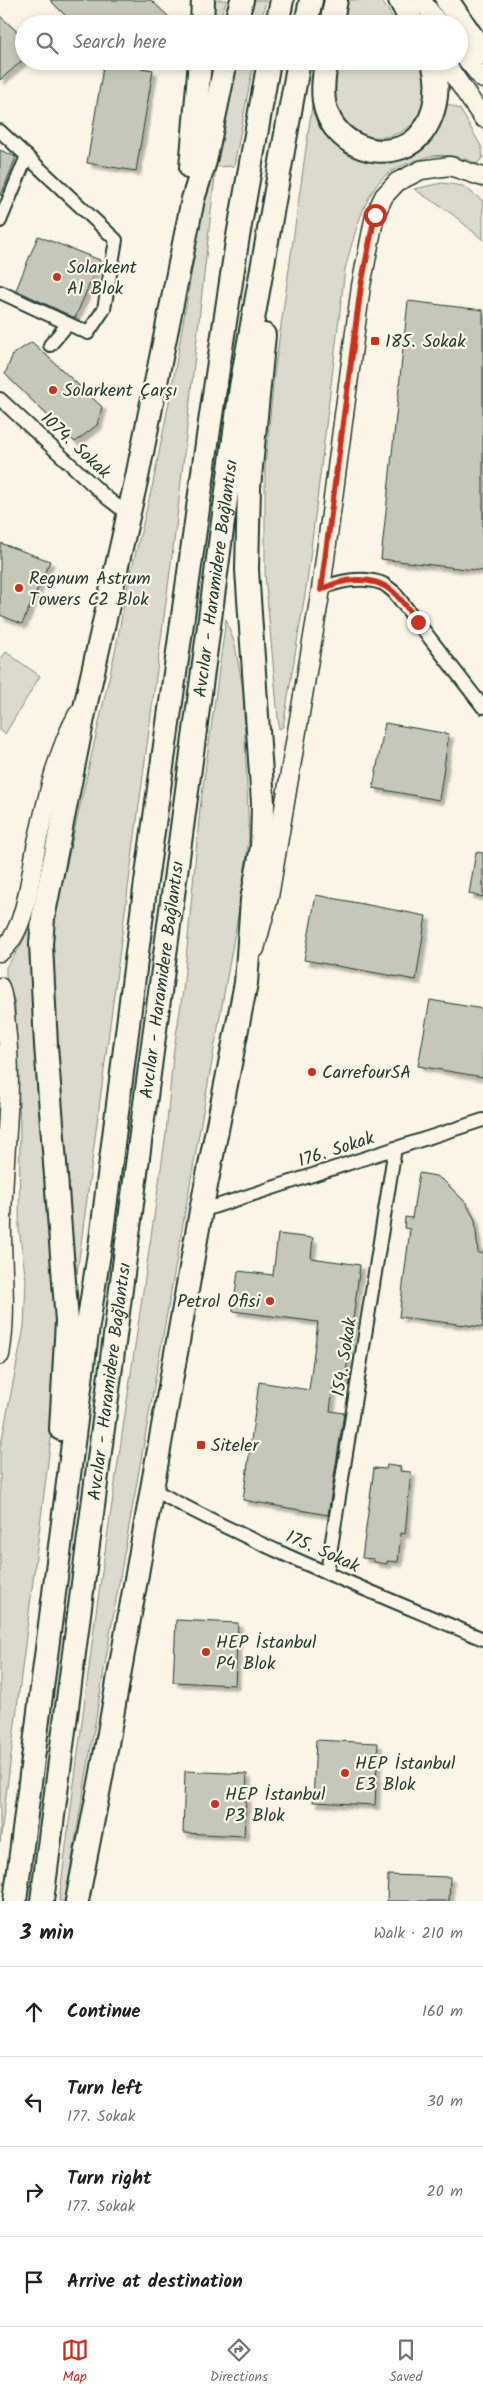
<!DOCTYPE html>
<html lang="en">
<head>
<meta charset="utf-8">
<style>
  :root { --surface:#fff; --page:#f6f6f6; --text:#202124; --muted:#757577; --line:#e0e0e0; --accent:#c8321e }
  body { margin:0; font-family:Kalam,sans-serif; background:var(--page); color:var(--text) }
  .stop { position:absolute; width:15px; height:15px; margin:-11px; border:4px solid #c8321e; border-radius:50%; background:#fff }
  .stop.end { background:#c8321e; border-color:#fff; box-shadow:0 1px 5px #0008 }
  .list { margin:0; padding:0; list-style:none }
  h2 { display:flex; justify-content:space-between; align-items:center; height:65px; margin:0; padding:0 20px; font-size:21px }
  h2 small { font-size:16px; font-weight:400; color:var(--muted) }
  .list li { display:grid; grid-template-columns:32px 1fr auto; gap:15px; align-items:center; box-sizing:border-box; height:90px; padding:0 20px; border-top:1px solid var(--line) }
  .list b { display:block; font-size:19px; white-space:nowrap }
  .list p { margin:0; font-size:16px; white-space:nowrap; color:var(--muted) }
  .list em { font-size:16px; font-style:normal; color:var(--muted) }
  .icon { flex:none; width:28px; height:28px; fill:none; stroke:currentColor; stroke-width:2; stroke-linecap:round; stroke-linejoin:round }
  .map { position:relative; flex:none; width:483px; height:1901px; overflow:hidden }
  .search { position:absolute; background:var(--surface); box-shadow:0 2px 8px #0003; left:15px; right:15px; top:15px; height:55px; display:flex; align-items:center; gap:12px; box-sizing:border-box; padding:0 18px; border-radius:28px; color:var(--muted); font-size:19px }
  .sheet { height:425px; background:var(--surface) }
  nav { display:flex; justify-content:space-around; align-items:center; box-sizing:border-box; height:70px; border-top:1px solid var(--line); background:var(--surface); font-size:14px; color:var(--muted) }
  nav a { display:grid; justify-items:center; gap:2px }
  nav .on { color:var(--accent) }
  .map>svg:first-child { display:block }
</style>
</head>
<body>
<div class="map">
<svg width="483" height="1901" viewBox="0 0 483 1901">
  <defs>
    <filter id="shadow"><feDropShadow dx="4.5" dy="4.5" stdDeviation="1" flood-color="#0004"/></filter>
  </defs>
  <rect width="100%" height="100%" fill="#fcf5e5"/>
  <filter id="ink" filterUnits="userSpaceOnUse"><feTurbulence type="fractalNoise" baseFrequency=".02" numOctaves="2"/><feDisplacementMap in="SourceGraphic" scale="10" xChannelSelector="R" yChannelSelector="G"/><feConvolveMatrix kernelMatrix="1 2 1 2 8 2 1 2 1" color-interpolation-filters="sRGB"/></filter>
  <g filter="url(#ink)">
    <g fill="#dcdacc" stroke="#7e8c80">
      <path d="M212 0H227L217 24H212Z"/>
      <path d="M254 0H266L261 24H247Z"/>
      <path d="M344 0H381L397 24H341Z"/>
      <path d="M236 61H254L234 166 216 167 176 526 77 1274 67 1203 51 967 55 916 117 643 125 597 153 483 173 382 214 140Z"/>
      <path d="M334 61H419C424 74 430 94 424 107 411 136 383 142 355 134 331 111 331 92 334 61Z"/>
      <path d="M444 103 460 109 481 146 483 157 477 164C459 155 438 152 418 160 407 163 396 168 387 174 363 193 353 241 345 269L307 582 283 727 279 729 265 575V468L274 375 312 106 322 127 381 157Z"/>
      <path d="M442 183 463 186 483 201V240L452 214 414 189Z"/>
      <path d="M226 619 235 645 243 689 249 838 242 893 115 1605 65 1901H59L96 1613 166 1134 173 1055 183 991 200 809Z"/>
      <path d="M6 652 40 676 5 734 0 731V660Z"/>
      <path d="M32 922 61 1321 54 1414 0 1843V1449L24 1327 26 1281 19 1229 20 1127 15 1003 6 976V967L19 949Z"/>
    </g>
    <g fill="#c5c7b9" stroke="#1f3d34" filter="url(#shadow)">
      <path d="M50 0H151L176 24H74Z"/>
      <path d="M0 16 24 38V59L0 80Z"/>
      <path d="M104 62 153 70 136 171 87 163Z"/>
      <path d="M0 150 16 157 1 196 0 195Z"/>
      <path d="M38 236 100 260 75 318 16 290Z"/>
      <path d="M408 301 483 310V571L381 559Z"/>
      <path d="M32 342 102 407 97 425 75 442 5 374 13 354Z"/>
      <path d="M0 543 50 561 22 624 0 615Z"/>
      <path d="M385 723 449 734 439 800 373 788Z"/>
      <path d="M476 852 483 853V897L469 894Z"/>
      <path d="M316 895 426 916 416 980 304 960Z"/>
      <path d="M430 1000 483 1009V1077L418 1066Z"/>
      <path d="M419 1173 436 1176 444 1181 466 1203 475 1220 478 1253H483V1327L399 1317 410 1229 404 1228 405 1217 412 1218Z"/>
      <path d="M278 1234 313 1238 311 1258 360 1265 345 1381 334 1379 330 1411 344 1413 328 1515 243 1500 259 1382 309 1390 318 1322 233 1311 238 1271 273 1275Z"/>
      <path d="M387 1465 401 1467 400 1471 411 1472 405 1534 401 1533 398 1562 387 1561V1564L374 1562V1559L362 1558 374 1468 386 1469Z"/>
      <path d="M176 1620 238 1623 235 1685 173 1682Z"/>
      <path d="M316 1740 378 1743 375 1805 313 1802Z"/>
      <path d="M185 1771 247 1774 244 1836 183 1833Z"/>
      <path d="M388 1875 450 1877 449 1901H387Z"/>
    </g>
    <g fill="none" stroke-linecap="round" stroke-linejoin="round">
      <g stroke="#1f3d34" stroke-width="16">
        <g id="street">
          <path d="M0 131 116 240 104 309 88 333 0 292"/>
          <path d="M0 221 27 156"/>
          <path d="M50 345 68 324"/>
          <path d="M0 399 107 498 129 515"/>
          <path d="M321 589C337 581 362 576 381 583 385 584 390 589 394 592L483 707"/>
          <path d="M201 1211 483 1120"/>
          <path d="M152 1489C258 1547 372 1592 483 1639"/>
          <path d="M327 1572 395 1148"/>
        </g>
      </g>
      <g stroke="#1f3d34" stroke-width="21">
        <g id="secondary">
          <path d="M421 0 439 24"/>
          <path d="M459 50 483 79"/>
          <path d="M444 61 483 118"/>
          <path d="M255 949 269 897 321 589 361 286 375 215 384 196 397 182 421 170 450 166 483 177"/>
          <path d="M0 952C28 931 30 871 38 838 48 796 57 751 78 714"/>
          <path d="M0 987C5 1002 5 1020 7 1036 13 1099 3 1159 2 1222 1 1266 8 1311 0 1355"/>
        </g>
      </g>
      <g stroke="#1f3d34" stroke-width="26">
        <g id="highway">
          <path d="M400 0 413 24"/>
          <path d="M447 0 483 53"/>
          <path d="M202 24 203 0"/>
          <path d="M235 24 242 0"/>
          <path d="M277 24 282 0"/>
          <path d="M306 24 311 0"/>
          <path d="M331 24 336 0"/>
          <path d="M326 61C324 77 321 94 326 110 336 142 372 159 403 147 434 135 443 89 432 61"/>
          <path d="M191 168 200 61"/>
          <path d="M61 1429 67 1321 46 1045 41 944 43 918 87 698 137 477 193 199 205 161 226 61"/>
          <path d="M15 1901 88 1325 101 1240 145 889 210 422 237 242 269 61"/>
          <path id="s1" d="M42 1901 141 1134 241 387 299 61"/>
          <path d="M77 1901 101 1778 201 1211 246 983 252 900 262 847 263 803 247 570 249 487 264 335"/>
        </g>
      </g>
      <use href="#street" stroke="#fcf5e5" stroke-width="12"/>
      <use href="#secondary" stroke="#fcf5e5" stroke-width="18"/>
      <use href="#highway" stroke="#fcf5e5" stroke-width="22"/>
    </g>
  </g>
  <g fill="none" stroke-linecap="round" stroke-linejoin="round" filter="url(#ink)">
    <path stroke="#c8321e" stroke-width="6" d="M375 215 361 286 321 590C342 578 373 575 392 591 402 599 410 612 418 622"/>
  </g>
  <g fill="#c8321e" stroke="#fcf5e5" stroke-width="2">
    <circle cx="57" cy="277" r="5"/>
    <rect x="370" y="336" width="10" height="10" rx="2.5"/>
    <circle cx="53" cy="390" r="5"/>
    <circle cx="19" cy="588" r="5"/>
    <circle cx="312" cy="1072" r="5"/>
    <circle cx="270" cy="1301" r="5"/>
    <rect x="196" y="1440" width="10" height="10" rx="2.5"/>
    <circle cx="206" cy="1652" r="5"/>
    <circle cx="345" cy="1773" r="5"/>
    <circle cx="215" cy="1804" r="5"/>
  </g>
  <g text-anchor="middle" stroke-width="4.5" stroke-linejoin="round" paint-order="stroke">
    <g font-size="18" fill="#1f3d34" stroke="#fcf5e5" text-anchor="start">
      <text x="67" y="273">Solarkent<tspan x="67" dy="21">A1 Blok</tspan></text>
      <text x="385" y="347">185. Sokak</text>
      <text x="63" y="396">Solarkent Çarşı</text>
      <text x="29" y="584">Regnum Astrum<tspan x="29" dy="21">Towers C2 Blok</tspan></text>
      <text x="322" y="1078">CarrefourSA</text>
      <text x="260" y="1307" text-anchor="end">Petrol Ofisi</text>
      <text x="211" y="1451">Siteler</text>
      <text x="216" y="1648">HEP İstanbul<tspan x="216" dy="21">P4 Blok</tspan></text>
      <text x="355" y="1769">HEP İstanbul<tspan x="355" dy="21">E3 Blok</tspan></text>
      <text x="225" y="1800">HEP İstanbul<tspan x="225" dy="21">P3 Blok</tspan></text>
    </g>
    <g font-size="18" fill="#1f3d34" stroke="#fcf5e5">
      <text transform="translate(76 445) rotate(43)" y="6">1074. Sokak</text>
      <text dy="6" stroke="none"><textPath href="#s1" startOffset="1334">Avcılar - Haramidere Bağlantısı</textPath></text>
      <text dy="6" stroke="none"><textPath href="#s1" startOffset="929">Avcılar - Haramidere Bağlantısı</textPath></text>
      <text transform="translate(336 1149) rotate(-18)" y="6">176. Sokak</text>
      <text transform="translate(344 1357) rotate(-81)" y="6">154. Sokak</text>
      <text dy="6" stroke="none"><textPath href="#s1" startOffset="524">Avcılar - Haramidere Bağlantısı</textPath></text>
      <text transform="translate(323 1551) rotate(24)" y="6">175. Sokak</text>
    </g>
  </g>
</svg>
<div class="stop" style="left:375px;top:215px"></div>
<div class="stop end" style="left:418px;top:622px"></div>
<div class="search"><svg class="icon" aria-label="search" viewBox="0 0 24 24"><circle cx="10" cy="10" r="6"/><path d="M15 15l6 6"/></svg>Search here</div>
</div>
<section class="sheet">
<h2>3 min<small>Walk · 210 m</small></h2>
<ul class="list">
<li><svg class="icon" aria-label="ahead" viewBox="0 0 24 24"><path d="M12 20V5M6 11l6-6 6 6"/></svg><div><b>Continue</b></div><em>160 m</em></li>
<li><svg class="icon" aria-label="left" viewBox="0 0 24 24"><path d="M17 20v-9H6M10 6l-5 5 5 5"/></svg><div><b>Turn left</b><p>177. Sokak</p></div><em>30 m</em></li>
<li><svg class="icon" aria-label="right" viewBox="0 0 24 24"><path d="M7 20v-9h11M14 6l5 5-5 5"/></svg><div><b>Turn right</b><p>177. Sokak</p></div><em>20 m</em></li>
<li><svg class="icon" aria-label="arrive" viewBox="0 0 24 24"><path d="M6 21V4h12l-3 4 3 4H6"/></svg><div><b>Arrive at destination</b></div></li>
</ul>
</section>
<nav>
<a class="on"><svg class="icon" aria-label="map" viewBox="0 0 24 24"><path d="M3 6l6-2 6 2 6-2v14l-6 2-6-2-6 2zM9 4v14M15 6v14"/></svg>Map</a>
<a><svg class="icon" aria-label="directions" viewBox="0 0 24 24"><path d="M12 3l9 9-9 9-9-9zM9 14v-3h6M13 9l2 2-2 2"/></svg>Directions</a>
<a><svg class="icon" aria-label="saved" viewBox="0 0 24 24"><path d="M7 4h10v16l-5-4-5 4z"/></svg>Saved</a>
</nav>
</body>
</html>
